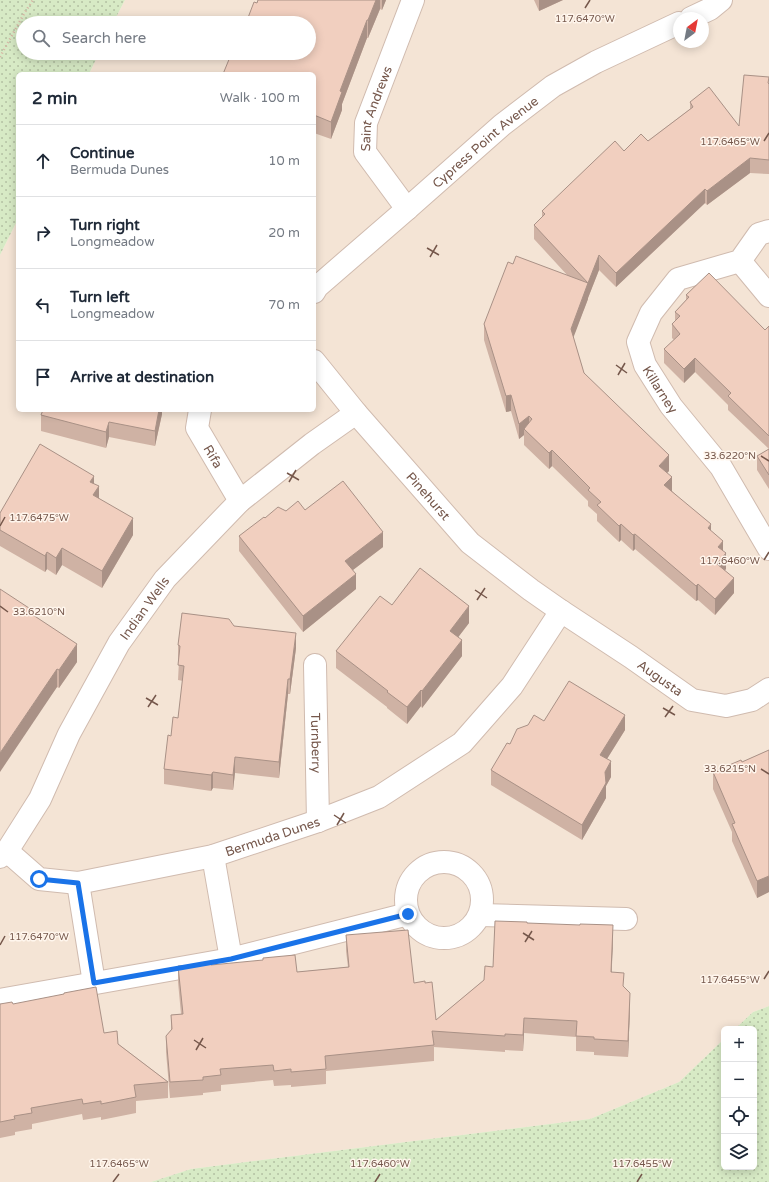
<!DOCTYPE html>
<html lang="en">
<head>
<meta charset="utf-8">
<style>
  :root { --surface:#fff; --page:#f2f2f3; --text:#1f2937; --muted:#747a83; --line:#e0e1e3 }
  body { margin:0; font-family:"Varela Round",sans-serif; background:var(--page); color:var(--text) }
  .controls { position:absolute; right:12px; bottom:12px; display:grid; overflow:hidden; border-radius:6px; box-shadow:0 2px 10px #0003 }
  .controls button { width:36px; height:36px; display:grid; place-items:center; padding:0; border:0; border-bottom:1px solid var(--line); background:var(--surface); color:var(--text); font:20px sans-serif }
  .compass { position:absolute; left:673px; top:12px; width:36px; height:36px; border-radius:50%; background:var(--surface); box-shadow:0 2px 10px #0003; rotate:32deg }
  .stop { position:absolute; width:12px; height:12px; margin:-9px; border:3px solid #1a73e8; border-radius:50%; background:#fff }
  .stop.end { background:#1a73e8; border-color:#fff; box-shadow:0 1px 4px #0008 }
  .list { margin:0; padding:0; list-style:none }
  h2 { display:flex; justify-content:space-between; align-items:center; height:52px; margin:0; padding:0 16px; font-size:17px }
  h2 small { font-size:13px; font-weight:400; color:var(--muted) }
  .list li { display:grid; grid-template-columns:26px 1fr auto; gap:12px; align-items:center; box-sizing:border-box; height:72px; padding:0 16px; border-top:1px solid var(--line) }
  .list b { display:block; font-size:15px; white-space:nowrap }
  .list p { margin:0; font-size:13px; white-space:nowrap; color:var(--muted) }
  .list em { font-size:13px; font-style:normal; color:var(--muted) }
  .icon { flex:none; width:22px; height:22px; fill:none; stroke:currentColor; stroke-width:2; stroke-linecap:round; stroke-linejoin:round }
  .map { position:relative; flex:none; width:769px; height:1182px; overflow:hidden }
  .search { position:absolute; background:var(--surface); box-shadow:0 2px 10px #0003; left:16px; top:16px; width:300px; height:44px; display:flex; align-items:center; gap:10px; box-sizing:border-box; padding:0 14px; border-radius:22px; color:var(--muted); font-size:15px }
  .panel { position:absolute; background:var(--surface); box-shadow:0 2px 10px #0003; left:16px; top:72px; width:300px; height:340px; border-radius:6px }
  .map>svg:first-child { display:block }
</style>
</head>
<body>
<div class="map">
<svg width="769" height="1182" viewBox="0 0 769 1182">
  <defs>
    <pattern id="grass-dots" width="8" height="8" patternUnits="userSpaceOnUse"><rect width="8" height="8" fill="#d7eac5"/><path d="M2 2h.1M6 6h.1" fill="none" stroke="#b3c0a2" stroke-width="1.8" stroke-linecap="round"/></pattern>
  </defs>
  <rect width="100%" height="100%" fill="#fcf2e7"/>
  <path fill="#f4e4d5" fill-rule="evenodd" d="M125 0H769V1006L753 1012 735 1029H724V1039L679 1082 590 1119 191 1169 151 1182H0V255L18 219V410H314V74H89L99 53H309V23H113ZM679 18H703V42H679Z"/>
  <g fill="url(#grass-dots)">
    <path d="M0 0H125L113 23H23V53H99L89 74H18V219L0 255Z"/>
    <path d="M769 1006V1182H151L191 1169 590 1119 679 1082 724 1039V1167H754V1029H735L753 1012Z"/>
  </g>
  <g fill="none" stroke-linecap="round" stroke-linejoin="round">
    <g stroke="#d0bbaf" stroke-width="24">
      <g id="minor">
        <path d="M691 18 710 9 721 0"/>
        <path id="s1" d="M407 209 365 152 366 123 413 0"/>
        <path id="s2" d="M769 231 759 234 740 261 678 279 651 313 638 342 645 365 671 406 721 467 769 549"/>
        <path d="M740 261 769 296"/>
        <path id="s3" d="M314 292 317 287 407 209 502 125 553 86 596 62 679 23"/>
        <path id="s4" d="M314 361 356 413 470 543 531 590 561 611 631 657 692 700 726 706 752 700 769 689"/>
        <path id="s5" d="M200 410 197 428 240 501"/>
        <path id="s6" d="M315 665 318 821"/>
        <path id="s7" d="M7 851 39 879 78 883 213 856 318 821 379 797 462 743 512 686 561 611"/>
        <path d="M213 856 231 959"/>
        <path id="s8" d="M0 857 7 851 40 799 69 734 119 643 165 579 240 501 312 444 356 413"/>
        <circle cx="444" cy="900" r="38"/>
        <path d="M78 883 94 983"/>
        <path d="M480 915 626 919"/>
        <path d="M0 1000 231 959 408 914"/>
      </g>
    </g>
    <path stroke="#d6b2a2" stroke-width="2.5" stroke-dasharray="1 3" stroke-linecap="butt" d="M0 57 25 12 33 0"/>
    <use href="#minor" stroke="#fff" stroke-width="22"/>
  </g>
  <g fill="#cfb2a4">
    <path d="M258 0H386L382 10 380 9 368 38H367L342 104V110L331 139 314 133V74L232 58Z"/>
    <path d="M534 0H563L539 11Z"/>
    <path d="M769 77V174L750 173 707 205 705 203 616 287 599 270 588 298V297V299L573 337 584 373 669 471 667 473 672 491 711 531 723 551 726 569 725 570 734 593 715 615 698 600 696 601 635 549 633 551 621 540 619 542 597 521V514L588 506V501L552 466 549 469 524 445V435L519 439 511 411 506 412 484 340V324L513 264 568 276 534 239V225L542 217V211L624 151 648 141 690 109V102L739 126Z"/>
    <path d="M686 295 765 330 769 326V489L757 470V456L769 449 728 410V405L695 372 684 383 664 363V349L674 340 672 338V324L675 321V312L686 300Z"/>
    <path d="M162 410V414L155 446 109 437 106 448 41 431V415Z"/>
    <path d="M94 483 99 498 133 535 102 588 62 565 56 575 47 569 45 572 0 546V513Z"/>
    <path d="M305 510 383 547 353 570 356 589 303 632 239 551V536L265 518 286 511Z"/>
    <path d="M392 605 469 623 458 637 462 656 422 708 421 706 407 724 387 708V707L336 668V651Z"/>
    <path d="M32 614 77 662 59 688 57 687 39 712Z"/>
    <path d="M234 626 296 648 290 694H288L279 778 235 773 233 790 213 788 211 791 164 784V769L171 736 178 718 183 681 178 680 179 661H178V645Z"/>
    <path d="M544 721 625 730 607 759 611 777 606 786V798L582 840 491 785V770L510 744Z"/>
    <path d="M769 750V892L757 898 732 841V832L713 789V772L742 762Z"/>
    <path d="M527 923 613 940 611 972 624 987 630 1008 628 1057 594 1055V1052L576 1051V1037L524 1033 523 1051 505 1050V1052L434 1047V1061L326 1071V1084L291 1087V1085L274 1086 273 1080 221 1085V1091L203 1093V1095L170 1098 166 1052V1036L171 1030V1015L181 1014 178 982V966L211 965 297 972 348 967 346 951V935L414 983H425L436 1020 484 980 493 967Z"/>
    <path d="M0 1004H13L104 1033 168 1082V1098L136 1101V1113L101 1120V1117L83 1120 82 1114 32 1124V1129L15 1132V1135L0 1138Z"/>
  </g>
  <g fill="#a99186">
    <path d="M376 0H380V9L368 38V20Z"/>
    <path d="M382 0H386L382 10Z"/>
    <path d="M539 0H563L539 11Z"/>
    <path d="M367 20V38L342 104V110L331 139V122L340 91Z"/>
    <path d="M750 158V173L707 205V191Z"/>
    <path d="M705 189V203L616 287V273Z"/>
    <path d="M599 255V270L588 298V283Z"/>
    <path d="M588 283V299L571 344V329Z"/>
    <path d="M695 358V372L684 383V369Z"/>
    <path d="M511 395V411L506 412V396Z"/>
    <path d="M159 410H162V414L155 446V431Z"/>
    <path d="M529 416V432L524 429V435L519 439V424Z"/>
    <path d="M109 422V437L106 448V432Z"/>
    <path d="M552 450V466L549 469V453Z"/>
    <path d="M669 455V471L659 481V466Z"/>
    <path d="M94 476V492L90 482Z"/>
    <path d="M672 477V493L664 485Z"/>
    <path d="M99 486V503L93 495Z"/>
    <path d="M133 518V535L102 588V571Z"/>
    <path d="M621 524V540L619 542V526Z"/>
    <path d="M711 524V540L708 528Z"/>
    <path d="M383 532V547L345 576V561Z"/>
    <path d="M635 534V549L633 551V535Z"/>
    <path d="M723 541V557L726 553V569L717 579V564L718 547Z"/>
    <path d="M62 548V565L56 575V558Z"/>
    <path d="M47 552V569L45 572V556Z"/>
    <path d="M356 574V589L303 632V616Z"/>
    <path d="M734 578V593L715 615V599Z"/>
    <path d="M698 584V600L696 601V586Z"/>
    <path d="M469 606V623L450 648V631Z"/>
    <path d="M296 633V648L290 694V679Z"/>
    <path d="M462 640V656L422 708V691Z"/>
    <path d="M77 644V662L59 688V670Z"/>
    <path d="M57 669V687L0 772V753Z"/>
    <path d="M288 679V694L279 778V762Z"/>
    <path d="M421 690V706L407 724V707Z"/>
    <path d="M625 715V730L600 770V755Z"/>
    <path d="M235 757V773L233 790V775Z"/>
    <path d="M611 761V777L606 786V798L582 840V825L605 772Z"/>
    <path d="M213 772V788L211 791V775Z"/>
    <path d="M769 876V892L757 898V881Z"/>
    <path d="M613 925V940L611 988V972Z"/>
    <path d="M630 993V1008L628 1057V1041Z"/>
    <path d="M524 1018V1033L523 1051V1035Z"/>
  </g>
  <g fill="#f1cfbf" stroke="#a99186">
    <path d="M258 0H376L368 20H367L340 91 342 92 331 122 314 115V74H223L230 57 232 58 235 53H309V23H246L254 2 257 3Z"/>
    <path d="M744 75 769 77 768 83 769 84V160L750 158 707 191 705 189 616 273 599 255 588 283 534 225 545 214 542 211 615 141 624 151 641 134 648 141 693 107 690 102 709 87 739 126Z"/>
    <path d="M516 256 588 283 571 329 584 373 669 455 659 466 672 477 664 485 711 524 708 528 723 541 718 547 726 553 717 564 734 578 715 599 698 584 696 586 635 534 633 535 621 524 619 526 597 505 601 502 588 490 590 488 552 450 549 453 524 429 532 419 529 416 519 424 511 395 506 396 484 324 508 262 513 264Z"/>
    <path d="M709 273 765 330 769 326V436L728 396 731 393 695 358 684 369 664 349 680 334 672 324 680 316 675 312 689 297 686 295Z"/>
    <path d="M43 410H159L155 431 109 422 106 432 41 415Z"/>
    <path d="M40 444 94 476 90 482 99 486 93 495 133 518 102 571 62 548 56 558 47 552 45 556 0 530V513Z"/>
    <path d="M769 449V475L757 456Z"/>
    <path d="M343 481 383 532 345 561 356 574 303 616 239 536 264 517 265 518 278 507 286 511 298 501 305 510Z"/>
    <path d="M420 568 469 606 450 631 462 640 422 691 421 690 407 707 387 692 388 691 336 651 380 596 392 605Z"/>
    <path d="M0 589 32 610 30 613 77 644 59 670 57 669 0 753Z"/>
    <path d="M182 613 229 619 234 626 296 633 290 679H288L279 762 235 757 233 775 213 772 211 775 164 769 168 735 171 736 173 717 178 718 184 666 178 665 180 646 178 645Z"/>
    <path d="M569 681 625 715 600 755 611 761 605 772 606 783 582 825 491 770 507 743 510 744 517 729 528 725 534 715 544 721Z"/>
    <path d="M769 750V876L757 881 732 824 735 823 713 772 741 760 742 762Z"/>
    <path d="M495 921 527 922V923L580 925V924L613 925 611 972 624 973 623 986 630 993 628 1041 594 1039V1037L576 1036 577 1021 524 1018 523 1035 505 1034V1036L432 1031 434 1045 325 1056 326 1069 291 1072V1069L274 1071 273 1065 220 1069 221 1075 203 1077V1080L170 1082 166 1036 172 1029 171 1015 183 1014 178 966 210 964 211 965 263 960V958L295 955 297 972 349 967 346 935 408 930 414 983 425 981V983L432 982 436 1020 484 980 485 966 493 967Z"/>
    <path d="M96 987 104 1033 117 1031 118 1044 168 1082 134 1085 136 1097 101 1104V1101L83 1104 82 1099 31 1108 32 1113 14 1116 15 1119 0 1122V1004L12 1002 13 1004 64 994V993Z"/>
  </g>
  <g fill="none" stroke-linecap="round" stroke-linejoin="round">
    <path stroke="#1a73e8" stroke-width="5" d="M39 879 78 883 94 983 231 959 408 914"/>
  </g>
  <path fill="none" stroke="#75574b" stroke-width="1.5" d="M585 8 590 0M764 141 769 133M427 248 439 255M430 257 437 245M616 365 627 373M618 375 625 363M761 456 769 461M287 473 299 480M289 482 296 470M0 526 5 517M764 560 769 552M475 590 487 598M477 600 485 588M0 606 8 612M146 698 158 705M148 707 156 695M663 708 675 715M665 717 673 706M761 769 769 774M334 815 346 823M337 825 344 813M523 933 534 940M525 942 532 931M0 945 5 936M764 979 769 971M194 1040 206 1048M196 1050 203 1038M113 1182 119 1174M375 1182 380 1174M637 1182 642 1174"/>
  <g text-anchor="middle" stroke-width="3" stroke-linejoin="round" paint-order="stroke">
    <g font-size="13" fill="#75574b" stroke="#fff6ed">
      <text dy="5" stroke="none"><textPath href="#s1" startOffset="116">Saint Andrews</textPath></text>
      <text dy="5" stroke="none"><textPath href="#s3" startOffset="228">Cypress Point Avenue</textPath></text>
      <text dy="5" stroke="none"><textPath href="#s2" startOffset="236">Killarney</textPath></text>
      <text dy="5" stroke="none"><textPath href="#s5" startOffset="51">Rifa</textPath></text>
      <text dy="5" stroke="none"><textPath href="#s4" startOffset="177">Pinehurst</textPath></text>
      <text dy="5" stroke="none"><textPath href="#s8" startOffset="289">Indian Wells</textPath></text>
      <text dy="5" stroke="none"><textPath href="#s4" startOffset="473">Augusta</textPath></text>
      <text dy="5" stroke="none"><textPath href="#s6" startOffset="78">Turnberry</textPath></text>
      <text dy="5" stroke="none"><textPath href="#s7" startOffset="282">Bermuda Dunes</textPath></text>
    </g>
  </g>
  <g font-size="10" text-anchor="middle" fill="#75574b" stroke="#fff6ed" stroke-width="3" stroke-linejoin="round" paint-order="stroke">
    <text x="585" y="22">117.6470°W</text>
    <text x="730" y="145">117.6465°W</text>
    <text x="730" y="459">33.6220°N</text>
    <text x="39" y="521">117.6475°W</text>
    <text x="730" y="564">117.6460°W</text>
    <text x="39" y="615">33.6210°N</text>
    <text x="730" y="772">33.6215°N</text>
    <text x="39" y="940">117.6470°W</text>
    <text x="730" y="983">117.6455°W</text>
    <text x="119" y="1167">117.6465°W</text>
    <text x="380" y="1167">117.6460°W</text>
    <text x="642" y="1167">117.6455°W</text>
  </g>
</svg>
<div class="controls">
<button>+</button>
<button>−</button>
<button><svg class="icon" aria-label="locate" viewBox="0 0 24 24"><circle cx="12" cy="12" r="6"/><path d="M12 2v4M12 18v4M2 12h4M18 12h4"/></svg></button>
<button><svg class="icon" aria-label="layers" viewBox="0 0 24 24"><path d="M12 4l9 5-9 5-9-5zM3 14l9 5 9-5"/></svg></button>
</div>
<svg class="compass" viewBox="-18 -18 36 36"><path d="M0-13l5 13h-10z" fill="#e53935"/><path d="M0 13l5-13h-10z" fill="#747a83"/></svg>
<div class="stop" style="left:39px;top:879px"></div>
<div class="stop end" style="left:408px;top:914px"></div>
<div class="search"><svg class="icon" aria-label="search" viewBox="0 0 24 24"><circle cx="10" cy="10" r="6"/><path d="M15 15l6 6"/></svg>Search here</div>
<section class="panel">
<h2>2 min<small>Walk · 100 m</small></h2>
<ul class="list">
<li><svg class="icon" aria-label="ahead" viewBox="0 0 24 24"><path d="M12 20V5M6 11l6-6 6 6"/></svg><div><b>Continue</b><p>Bermuda Dunes</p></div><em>10 m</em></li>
<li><svg class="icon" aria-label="right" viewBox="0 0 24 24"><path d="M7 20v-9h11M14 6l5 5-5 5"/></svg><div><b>Turn right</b><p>Longmeadow</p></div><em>20 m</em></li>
<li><svg class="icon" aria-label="left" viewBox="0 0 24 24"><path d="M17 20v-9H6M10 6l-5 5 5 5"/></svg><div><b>Turn left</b><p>Longmeadow</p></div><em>70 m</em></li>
<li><svg class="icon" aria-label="arrive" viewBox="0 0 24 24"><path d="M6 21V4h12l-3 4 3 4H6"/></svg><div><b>Arrive at destination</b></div></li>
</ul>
</section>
</div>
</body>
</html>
